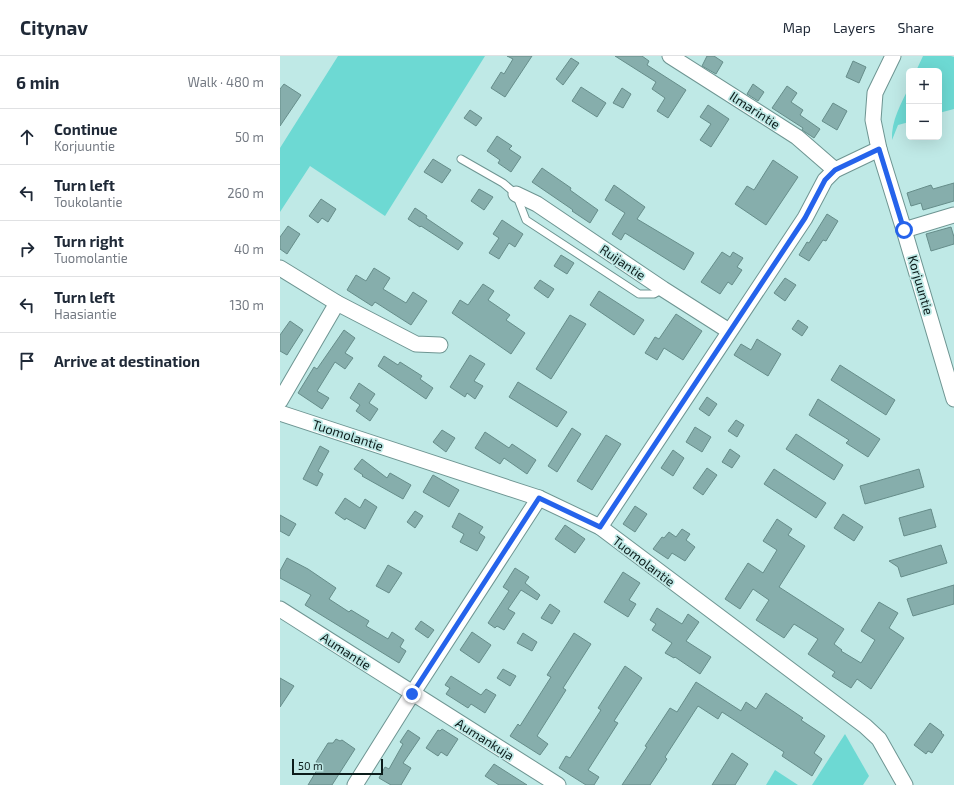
<!DOCTYPE html>
<html lang="en">
<head>
<meta charset="utf-8">
<style>
  :root { --surface:#fff; --page:#f2f2f3; --text:#1f2937; --muted:#747a83; --line:#e0e1e3 }
  body { margin:0; font-family:"Exo 2",sans-serif; background:var(--page); color:var(--text) }
  .controls { position:absolute; right:12px; top:12px; display:grid; overflow:hidden; border-radius:6px; box-shadow:0 4px 16px #0002 }
  .controls button { width:36px; height:36px; display:grid; place-items:center; padding:0; border:0; border-bottom:1px solid var(--line); background:var(--surface); color:var(--text); font:20px sans-serif }
  .scale { position:absolute; left:12px; bottom:10px; width:91px; box-sizing:border-box; padding-left:4px; border:2px solid #0c1c1b; border-top:0; font-size:11px; line-height:14px; white-space:nowrap; color:#0c1c1b; -webkit-text-stroke:3px #bfe9e6; paint-order:stroke }
  .stop { position:absolute; width:12px; height:12px; margin:-9px; border:3px solid #2563eb; border-radius:50%; background:#fff }
  .stop.end { background:#2563eb; border-color:#fff; box-shadow:0 1px 4px #0008 }
  .list { margin:0; padding:0; list-style:none }
  h2 { display:flex; justify-content:space-between; align-items:center; height:52px; margin:0; padding:0 16px; font-size:17px }
  h2 small { font-size:13px; font-weight:400; color:var(--muted) }
  .list li { display:grid; grid-template-columns:26px 1fr auto; gap:12px; align-items:center; box-sizing:border-box; height:56px; padding:0 16px; border-top:1px solid var(--line) }
  .list b { display:block; font-size:15px; white-space:nowrap }
  .list p { margin:0; font-size:13px; white-space:nowrap; color:var(--muted) }
  .list em { font-size:13px; font-style:normal; color:var(--muted) }
  .icon { flex:none; width:22px; height:22px; fill:none; stroke:currentColor; stroke-width:2; stroke-linecap:round; stroke-linejoin:round }
  .map { position:relative; flex:none; width:674px; height:729px; overflow:hidden }
  header { display:flex; align-items:center; gap:24px; box-sizing:border-box; height:56px; padding:0 20px; background:var(--surface); border-bottom:1px solid var(--line) }
  header strong { font-size:19px }
  nav { display:flex; gap:22px; margin-inline-start:auto; font-size:14px }
  main { display:flex }
  aside { flex:1; background:var(--surface) }
  .map>svg:first-child { display:block }
</style>
</head>
<body>
<header>
<strong>Citynav</strong>
<nav><a>Map</a><a>Layers</a><a>Share</a></nav>
</header>
<main>
<aside>
<h2>6 min<small>Walk · 480 m</small></h2>
<ul class="list">
<li><svg class="icon" aria-label="ahead" viewBox="0 0 24 24"><path d="M12 20V5M6 11l6-6 6 6"/></svg><div><b>Continue</b><p>Korjuuntie</p></div><em>50 m</em></li>
<li><svg class="icon" aria-label="left" viewBox="0 0 24 24"><path d="M17 20v-9H6M10 6l-5 5 5 5"/></svg><div><b>Turn left</b><p>Toukolantie</p></div><em>260 m</em></li>
<li><svg class="icon" aria-label="right" viewBox="0 0 24 24"><path d="M7 20v-9h11M14 6l5 5-5 5"/></svg><div><b>Turn right</b><p>Tuomolantie</p></div><em>40 m</em></li>
<li><svg class="icon" aria-label="left" viewBox="0 0 24 24"><path d="M17 20v-9H6M10 6l-5 5 5 5"/></svg><div><b>Turn left</b><p>Haasiantie</p></div><em>130 m</em></li>
<li><svg class="icon" aria-label="arrive" viewBox="0 0 24 24"><path d="M6 21V4h12l-3 4 3 4H6"/></svg><div><b>Arrive at destination</b></div></li>
</ul>
</aside>
<div class="map">
<svg width="674" height="729" viewBox="0 0 674 729">
  <rect width="100%" height="100%" fill="#bfe9e6"/>
  <g fill="#6dd9d3">
    <path d="M58 0H205L105 160 30 110 0 156V92Z"/>
    <path d="M643 0H671L674 1V53L659 57V15H636Z"/>
    <path d="M629 31V66L618 69 612 84C611 65 621 48 629 31Z"/>
    <path d="M565 678 589 720 583 729H532Z"/>
    <path d="M495 714 518 729H486Z"/>
  </g>
  <g fill="#86aeac" stroke="#668d8a">
    <path d="M227 0H252L225 41 211 32 221 16 224 18 233 3Z"/>
    <path d="M335 0H362L369 5 367 9 406 34 388 62 377 55 385 42 372 33 376 26Z"/>
    <path d="M427 0H434L443 6 436 18 422 10Z"/>
    <path d="M291 2 299 7 283 29 276 23Z"/>
    <path d="M573 5 586 11 579 27 566 21Z"/>
    <path d="M4 28 21 39 0 70V33Z"/>
    <path d="M473 28 484 36 478 45 467 38Z"/>
    <path d="M507 30 517 37 511 46 523 54 520 59 540 73 534 82 522 74 523 72 492 52Z"/>
    <path d="M301 31 326 47 317 61 292 45Z"/>
    <path d="M342 32 351 38 343 52 333 47Z"/>
    <path d="M553 47 567 55 557 74 542 65Z"/>
    <path d="M428 49 449 63 431 91 420 84 431 68 420 61Z"/>
    <path d="M190 54 202 62 196 70 184 62Z"/>
    <path d="M217 80 232 90 229 93 241 101 231 116 218 107 220 104 207 95Z"/>
    <path d="M153 103 171 114 162 127 144 116Z"/>
    <path d="M493 104 518 121 486 169 455 148 467 130 474 134Z"/>
    <path d="M262 112 291 132 290 134 318 154 310 167 292 155 293 154 252 126Z"/>
    <path d="M674 127V145L643 154 641 147 631 150 627 137 651 129 653 133Z"/>
    <path d="M334 129 365 151 357 163 414 197 404 214 345 177 341 184 332 178 345 157 325 144Z"/>
    <path d="M199 133 213 141 204 154 191 145Z"/>
    <path d="M41 143 56 153 48 166 42 162 38 167 29 160Z"/>
    <path d="M135 152 147 160 146 162 183 187 178 194 141 170 140 171 128 163Z"/>
    <path d="M547 158 558 165 546 185 543 184 529 205 519 199 527 186 529 187Z"/>
    <path d="M222 164 243 178 235 191 229 187 219 203 209 197 219 182 213 178Z"/>
    <path d="M8 170 20 178 7 198 0 193V181Z"/>
    <path d="M671 171 674 181V188L651 195 646 178Z"/>
    <path d="M442 196 450 201 453 196 463 202 457 211 462 214 452 229 448 226 440 238 421 226Z"/>
    <path d="M281 199 294 207 287 218 274 210Z"/>
    <path d="M94 212 110 222 103 233 126 247 133 236 147 245 131 269 95 246 92 250 67 234 76 219 86 225Z"/>
    <path d="M505 222 516 229 505 245 494 237Z"/>
    <path d="M260 224 274 233 268 242 254 232Z"/>
    <path d="M203 228 214 235 208 244 230 259 226 264 245 277 231 298 172 257 180 244 188 249Z"/>
    <path d="M319 235 364 264 354 279 310 249Z"/>
    <path d="M396 258 422 275 403 304 384 292 377 304 365 297 375 281 379 283Z"/>
    <path d="M290 259 306 268 271 323 256 313Z"/>
    <path d="M518 264 528 271 522 280 512 273Z"/>
    <path d="M10 265 23 274 7 299 0 295V279Z"/>
    <path d="M64 274 75 282 65 297 73 302 65 313 55 306 37 335 49 342 42 353 18 337 34 311 37 313Z"/>
    <path d="M477 283 501 298 488 320 454 299 461 288 471 294Z"/>
    <path d="M190 299 205 308 194 325 203 330 195 343 187 337 185 341 170 331Z"/>
    <path d="M104 300 118 309 120 306 142 320 140 323 153 332 146 343 98 310Z"/>
    <path d="M560 309 615 344 606 359 551 324Z"/>
    <path d="M238 326 287 356 277 371 229 341Z"/>
    <path d="M79 327 95 338 89 347 98 353 90 365 76 355 80 349 70 342Z"/>
    <path d="M427 341 437 348 429 360 419 353Z"/>
    <path d="M538 343 600 383 588 401 566 387 569 384 529 359Z"/>
    <path d="M456 364 464 369 457 381 448 375Z"/>
    <path d="M415 371 431 381 422 396 406 386Z"/>
    <path d="M292 372 301 378 277 416 268 410Z"/>
    <path d="M162 374 175 382 166 396 153 386Z"/>
    <path d="M205 376 229 392 232 388 256 404 247 418 224 402 220 408 195 392Z"/>
    <path d="M516 378 563 409 554 424 506 393Z"/>
    <path d="M326 379 341 388 312 434 297 425Z"/>
    <path d="M40 390 49 395 38 415 43 418 37 430 23 423Z"/>
    <path d="M450 393 460 400 452 412 442 406Z"/>
    <path d="M393 394 404 402 393 420 381 412Z"/>
    <path d="M82 403 107 422 110 417 131 429 123 443 82 420 83 419 74 413Z"/>
    <path d="M427 412 437 419 423 439 413 432Z"/>
    <path d="M494 413 546 447 536 462 484 428Z"/>
    <path d="M639 413 644 431 585 448 580 430Z"/>
    <path d="M153 419 179 434 169 451 143 436Z"/>
    <path d="M65 442 80 452 85 443 97 451 85 473 66 462 65 464 55 457Z"/>
    <path d="M355 450 367 458 355 476 343 468Z"/>
    <path d="M651 453 656 471 624 480 619 462Z"/>
    <path d="M135 455 143 460 135 472 127 466Z"/>
    <path d="M179 457 203 471 199 477 205 481 197 495 180 486 184 478 172 471Z"/>
    <path d="M563 458 583 471 574 485 554 472Z"/>
    <path d="M0 459 16 468 9 480 0 475Z"/>
    <path d="M497 463 512 473 508 479 525 490 499 531 564 573 554 588 562 594 561 595 581 607 595 584 581 575 599 546 618 557 609 572 624 582 591 633 577 623 571 632 552 620 555 616 528 598 538 583 514 568 504 582 476 564 489 544 473 533 460 553 445 543 468 507 483 517 497 494 483 485Z"/>
    <path d="M285 469 305 483 295 497 275 483Z"/>
    <path d="M402 473 410 478 406 484 415 491 405 505 392 497 388 503 373 493 382 481 384 482 389 476 396 481Z"/>
    <path d="M661 489 667 507 621 521 618 511 609 505Z"/>
    <path d="M7 502 28 513 56 532 49 543 69 556 71 554 89 565 86 570 108 583 112 576 124 584 120 591 126 595 119 607 25 549 31 539 0 522V515Z"/>
    <path d="M108 509 122 517 109 537 96 530Z"/>
    <path d="M235 512 249 521 245 527 260 539 257 544 241 534 228 553 235 557 224 574 217 570 215 572 208 567 229 535 223 531Z"/>
    <path d="M343 516 360 527 349 544 356 548 348 561 324 546Z"/>
    <path d="M674 529V548L633 560 627 543Z"/>
    <path d="M270 548 280 555 272 568 261 562Z"/>
    <path d="M377 552 402 568 408 558 419 566 406 585 431 601 420 618 395 601 394 602 385 597 392 587 372 574 376 568 370 564Z"/>
    <path d="M141 565 154 574 148 582 135 573Z"/>
    <path d="M192 576 211 589 199 607 180 594Z"/>
    <path d="M243 577 257 586 252 595 237 587Z"/>
    <path d="M294 577 311 588 283 632 286 634 257 680 268 688 260 699 230 680 238 668 240 670 271 621 267 619Z"/>
    <path d="M345 610 362 622 334 665 338 667 308 714 319 721 314 729H306L279 712 286 700 290 702 321 654 318 652Z"/>
    <path d="M223 613 236 620 230 630 217 622Z"/>
    <path d="M171 620 201 639 206 633 216 639 205 657 191 648 188 652 166 638 170 632 165 629Z"/>
    <path d="M0 622 14 630 0 651Z"/>
    <path d="M416 626 461 655 466 646 476 653 486 637 523 662 521 664 545 680 534 697 542 703 532 720 502 700 504 696 442 656 438 663 418 650 385 701 387 703 370 729H342L367 691 365 690 390 652 397 656Z"/>
    <path d="M650 667 662 676 661 677 664 679 652 697 648 695 646 698 634 689Z"/>
    <path d="M162 673 178 683 167 700 161 696 158 700 146 692 158 674 160 675Z"/>
    <path d="M128 674 140 682 123 707 131 712 121 729H111L99 722 105 711 109 713 123 688 120 686Z"/>
    <path d="M56 683 60 685 62 684 75 693 52 729H28L40 709 36 706 48 687H53Z"/>
    <path d="M452 697 468 708 455 729H432Z"/>
    <path d="M214 708 247 729H219L205 720Z"/>
  </g>
  <g fill="none" stroke-linecap="round" stroke-linejoin="round">
    <g stroke="#6e9592" stroke-width="9">
      <path id="lane" d="M181 103 223 127 236 138 246 164 359 238H374L383 233"/>
    </g>
    <g stroke="#6e9592" stroke-width="17">
      <g id="street">
        <path d="M390 0 517 81 555 114"/>
        <path d="M599 93 624 174 674 343"/>
        <path d="M236 138 257 148 383 233 449 275"/>
        <path d="M624 174 674 159"/>
        <path d="M0 212 57 247 136 288 160 289"/>
        <path d="M0 345 57 247"/>
        <path d="M0 357 259 442 320 471 585 670 599 683 625 729"/>
        <path d="M320 471 525 162 545 124 555 114 599 93 593 64 595 37 613 0"/>
        <path d="M0 553 278 729"/>
        <path d="M75 729 132 638 259 442"/>
      </g>
    </g>
    <use href="#lane" stroke="#fff" stroke-width="7"/>
    <use href="#street" stroke="#fff" stroke-width="15"/>
  </g>
  <g fill="none" stroke-linecap="round" stroke-linejoin="round">
    <path stroke="#2563eb" stroke-width="5" d="M132 638 259 442 320 471 525 162 545 124 555 114 599 93 624 174"/>
  </g>
  <g text-anchor="middle" stroke-width="3.5" stroke-linejoin="round" paint-order="stroke">
    <g font-size="13" fill="#0c1c1b" stroke="#bfe9e6">
      <text transform="translate(475 54) rotate(33)" y="5">Ilmarintie</text>
      <text transform="translate(343 206) rotate(34)" y="5">Ruijantie</text>
      <text transform="translate(641 229) rotate(74)" y="5">Korjuuntie</text>
      <text transform="translate(68 379) rotate(18)" y="5">Tuomolantie</text>
      <text transform="translate(364 505) rotate(37)" y="5">Tuomolantie</text>
      <text transform="translate(66 595) rotate(33)" y="5">Aumantie</text>
      <text transform="translate(205 683) rotate(32)" y="5">Aumankuja</text>
    </g>
  </g>
</svg>
<div class="controls">
<button>+</button>
<button>−</button>
</div>
<div class="scale">50 m</div>
<div class="stop" style="left:624px;top:174px"></div>
<div class="stop end" style="left:132px;top:638px"></div>
</div>
</main>
</body>
</html>
